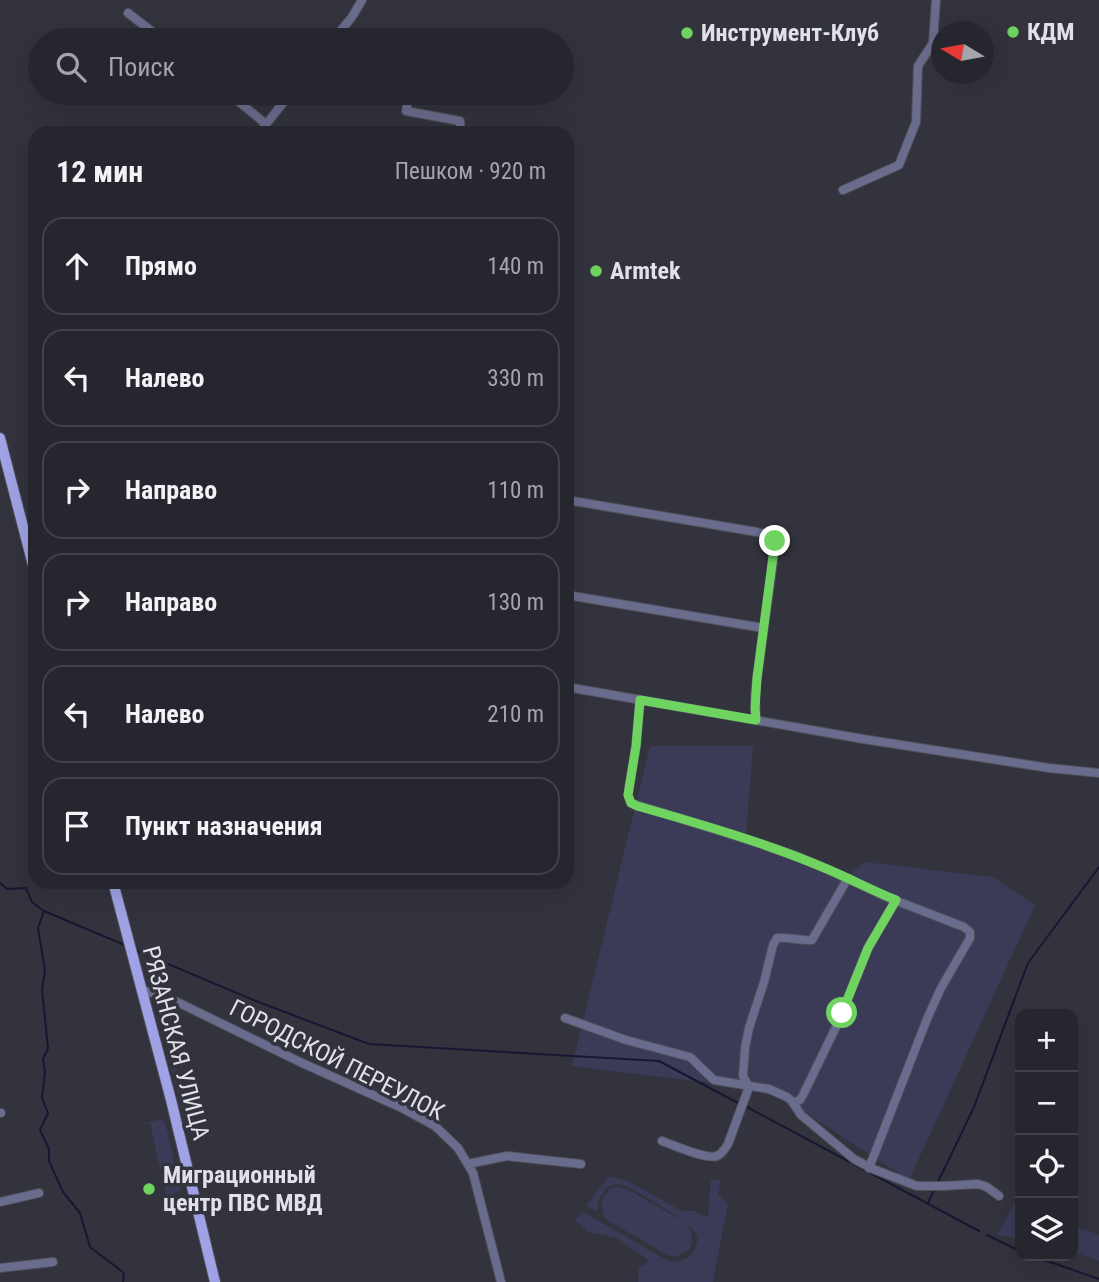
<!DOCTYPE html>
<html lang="ru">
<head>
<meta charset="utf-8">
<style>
  :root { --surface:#26262e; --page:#2e2e36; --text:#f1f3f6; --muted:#a4a5aa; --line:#42434a }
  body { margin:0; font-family:"Roboto Condensed",sans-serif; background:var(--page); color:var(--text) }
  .controls { position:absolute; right:21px; bottom:21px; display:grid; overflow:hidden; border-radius:14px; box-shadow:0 7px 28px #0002 }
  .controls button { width:63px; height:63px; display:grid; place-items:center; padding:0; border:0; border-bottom:2px solid var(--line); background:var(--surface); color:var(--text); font:35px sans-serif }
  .compass { position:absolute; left:931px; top:21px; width:63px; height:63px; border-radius:50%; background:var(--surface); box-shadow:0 7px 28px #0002; rotate:280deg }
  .stop { position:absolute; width:21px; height:21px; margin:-16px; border:5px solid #6fd360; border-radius:50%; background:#fff }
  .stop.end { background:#6fd360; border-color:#fff; box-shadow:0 2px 7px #0008 }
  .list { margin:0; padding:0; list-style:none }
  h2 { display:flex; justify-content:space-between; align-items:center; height:91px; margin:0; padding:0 28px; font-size:30px }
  h2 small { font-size:23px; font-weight:400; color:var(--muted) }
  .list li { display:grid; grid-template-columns:46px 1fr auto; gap:21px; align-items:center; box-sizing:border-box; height:98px; margin:0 14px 14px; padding:0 14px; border:2px solid var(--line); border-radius:21px }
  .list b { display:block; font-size:26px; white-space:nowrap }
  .list em { font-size:23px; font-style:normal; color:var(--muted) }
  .icon { flex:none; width:38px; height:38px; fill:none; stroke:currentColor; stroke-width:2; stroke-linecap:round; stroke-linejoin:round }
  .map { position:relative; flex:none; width:1099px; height:1282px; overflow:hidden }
  .search { position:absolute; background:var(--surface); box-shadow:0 7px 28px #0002; left:28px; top:28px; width:546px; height:77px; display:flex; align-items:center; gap:18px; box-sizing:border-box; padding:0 24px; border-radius:38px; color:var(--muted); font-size:26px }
  .panel { position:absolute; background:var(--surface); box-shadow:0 7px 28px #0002; left:28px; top:126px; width:546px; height:763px; border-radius:21px }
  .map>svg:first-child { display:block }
</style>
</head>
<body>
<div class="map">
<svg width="1099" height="1282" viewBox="0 0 1099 1282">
  <rect width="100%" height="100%" fill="#32333d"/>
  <g fill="#3b3b58">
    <path d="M650 746H753L746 835 844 880 864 862 993 877 1035 905 909 1180 771 1090 572 1066Z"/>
    <path d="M174 1064 189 1121 185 1122 170 1065Z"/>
    <path d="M159 1120 163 1121 166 1126 181 1191 166 1195 150 1123 135 1125Z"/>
    <path d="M609 1176 628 1181 682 1211H695L702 1215 708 1216 711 1180 721 1179 718 1194 728 1204 713 1282H638L639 1268 649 1261 617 1238 588 1232 575 1220 583 1212 670 1262C689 1260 695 1256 698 1236L687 1223C691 1235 695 1236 689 1250L676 1257 667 1255 604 1218C600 1205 601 1197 612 1188L619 1187 627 1189 685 1222C674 1214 630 1185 618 1184 604 1183 598 1199 597 1211L586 1206Z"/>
    <path d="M1015 1203 1020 1205V1238L997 1235Z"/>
    <path d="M1073 1225 1099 1235V1261L1073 1252Z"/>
  </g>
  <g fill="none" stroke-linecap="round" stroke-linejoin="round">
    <g stroke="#181633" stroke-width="2">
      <path d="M0 883 7 889 26 888 32 902 44 911 38 928 45 971 42 989 48 1048 43 1059 45 1072 42 1098 48 1113 40 1130 49 1149V1161L63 1192 80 1213 90 1247 124 1273 123 1282"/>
      <path d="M44 911 127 946"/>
      <path d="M135 950 256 1001 369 1044 659 1061 740 1104"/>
      <path d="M745 1106 979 1231"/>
      <path d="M938 1182 974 1107 1028 963 1099 867"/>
      <path d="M928 1203 934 1190"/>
      <path d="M987 1235 1020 1251"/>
      <path d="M1033 1256 1099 1279"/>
    </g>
    <g stroke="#4e4f58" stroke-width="10">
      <g id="minor">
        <path d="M128 13 163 40"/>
        <path d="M333 40 352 17 362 0"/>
        <path d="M228 93 266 124"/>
        <path d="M403 93 409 95 406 111 460 121 461 133"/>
        <path d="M259 133 291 93"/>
        <path d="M843 190 899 165 916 122 918 66 933 43 936 0"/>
        <path d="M567 500 757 532C764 534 771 534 775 541V546L757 678 755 696 756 720"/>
        <path d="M567 595 763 628"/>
        <path d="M567 687 863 739 1049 768 1099 773"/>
        <path d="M640 700 636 746 628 795 631 803 758 843 799 857 827 869 884 896 964 927 970 932V938L941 988 927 1019 869 1168"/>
        <path d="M141 990 165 996 300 1062 402 1108 435 1126 458 1148 473 1173 501 1282"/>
        <path d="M565 1018 626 1040 690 1057 714 1080 769 1089 787 1097 792 1101 801 1115 854 1159 873 1169 917 1186H942L978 1184 987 1187 999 1196"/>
        <path d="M793 1103 800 1100 803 1095 836 1027 868 948 896 900"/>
        <path d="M0 1113H1"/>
        <path d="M662 1141C673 1145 707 1160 717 1156 722 1154 725 1149 728 1144L749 1087 743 1076 745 1048 749 1028 764 982 773 945 777 938C789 937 800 941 812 940L848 878"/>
        <path d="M468 1164 507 1156 581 1164"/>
        <path d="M0 1202 39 1193"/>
        <path d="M0 1268 53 1262"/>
      </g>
    </g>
    <g stroke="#4e4f58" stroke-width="12">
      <g id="major">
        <path d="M0 438 35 573"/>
        <path d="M113 882 171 1100 215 1282"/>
      </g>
    </g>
    <use href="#minor" stroke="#6a6c8d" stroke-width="8"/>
    <use href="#major" stroke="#a0a2e5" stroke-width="10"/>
  </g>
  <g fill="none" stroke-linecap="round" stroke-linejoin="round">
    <path stroke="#6fd360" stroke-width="9" d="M775 541 757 678 755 709 756 720 640 700 636 746 628 795 631 803 637 806C701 824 766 843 827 869 851 879 873 891 896 900L868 948 842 1013"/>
  </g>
  <g fill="#6fd360" stroke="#32333d" stroke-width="2.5">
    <circle cx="1013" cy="32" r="7"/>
    <circle cx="687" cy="33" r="7"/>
    <circle cx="596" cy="271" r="7"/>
    <circle cx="149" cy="1189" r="7"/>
  </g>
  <g text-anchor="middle" stroke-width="7" stroke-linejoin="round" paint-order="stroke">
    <g font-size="24" font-weight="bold" fill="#e1e1e8" stroke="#32333d" text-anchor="start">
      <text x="1027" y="40">КДМ</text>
      <text x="701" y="41">Инструмент-Клуб</text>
      <text x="610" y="279">Armtek</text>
      <text x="163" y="1183">Миграционный<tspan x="163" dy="28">центр ПВС МВД</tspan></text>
    </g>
    <g font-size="24" fill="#e1e1e8" stroke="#32333d">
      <text transform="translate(176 1043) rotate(75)" y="8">РЯЗАНСКАЯ УЛИЦА</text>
      <text transform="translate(337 1060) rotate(27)" y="8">ГОРОДСКОЙ ПЕРЕУЛОК</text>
    </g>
  </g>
</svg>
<div class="controls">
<button>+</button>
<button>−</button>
<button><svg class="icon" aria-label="locate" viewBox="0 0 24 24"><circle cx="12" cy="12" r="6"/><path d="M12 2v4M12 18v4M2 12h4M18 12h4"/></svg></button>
<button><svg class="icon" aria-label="layers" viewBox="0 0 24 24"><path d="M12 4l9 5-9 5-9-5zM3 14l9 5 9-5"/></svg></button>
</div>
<svg class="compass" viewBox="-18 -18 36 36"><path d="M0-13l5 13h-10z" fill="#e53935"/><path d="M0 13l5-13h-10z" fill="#a4a5aa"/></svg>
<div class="stop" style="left:842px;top:1013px"></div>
<div class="stop end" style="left:775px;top:541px"></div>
<div class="search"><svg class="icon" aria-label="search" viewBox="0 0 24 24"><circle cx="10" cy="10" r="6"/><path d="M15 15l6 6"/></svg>Поиск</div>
<section class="panel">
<h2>12 мин<small>Пешком · 920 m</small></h2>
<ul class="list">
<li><svg class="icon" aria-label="ahead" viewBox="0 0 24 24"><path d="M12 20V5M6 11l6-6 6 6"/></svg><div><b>Прямо</b></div><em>140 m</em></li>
<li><svg class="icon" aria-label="left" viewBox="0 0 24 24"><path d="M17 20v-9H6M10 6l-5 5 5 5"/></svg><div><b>Налево</b></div><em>330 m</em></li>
<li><svg class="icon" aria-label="right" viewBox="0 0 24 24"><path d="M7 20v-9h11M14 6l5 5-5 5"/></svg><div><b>Направо</b></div><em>110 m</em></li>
<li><svg class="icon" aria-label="right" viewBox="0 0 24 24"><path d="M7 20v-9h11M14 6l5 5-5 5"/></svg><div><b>Направо</b></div><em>130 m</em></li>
<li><svg class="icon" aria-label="left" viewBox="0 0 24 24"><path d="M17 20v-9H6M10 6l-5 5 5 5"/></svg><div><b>Налево</b></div><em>210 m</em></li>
<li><svg class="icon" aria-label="arrive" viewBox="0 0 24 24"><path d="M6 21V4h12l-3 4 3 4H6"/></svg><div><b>Пункт назначения</b></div></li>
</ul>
</section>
</div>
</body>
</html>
